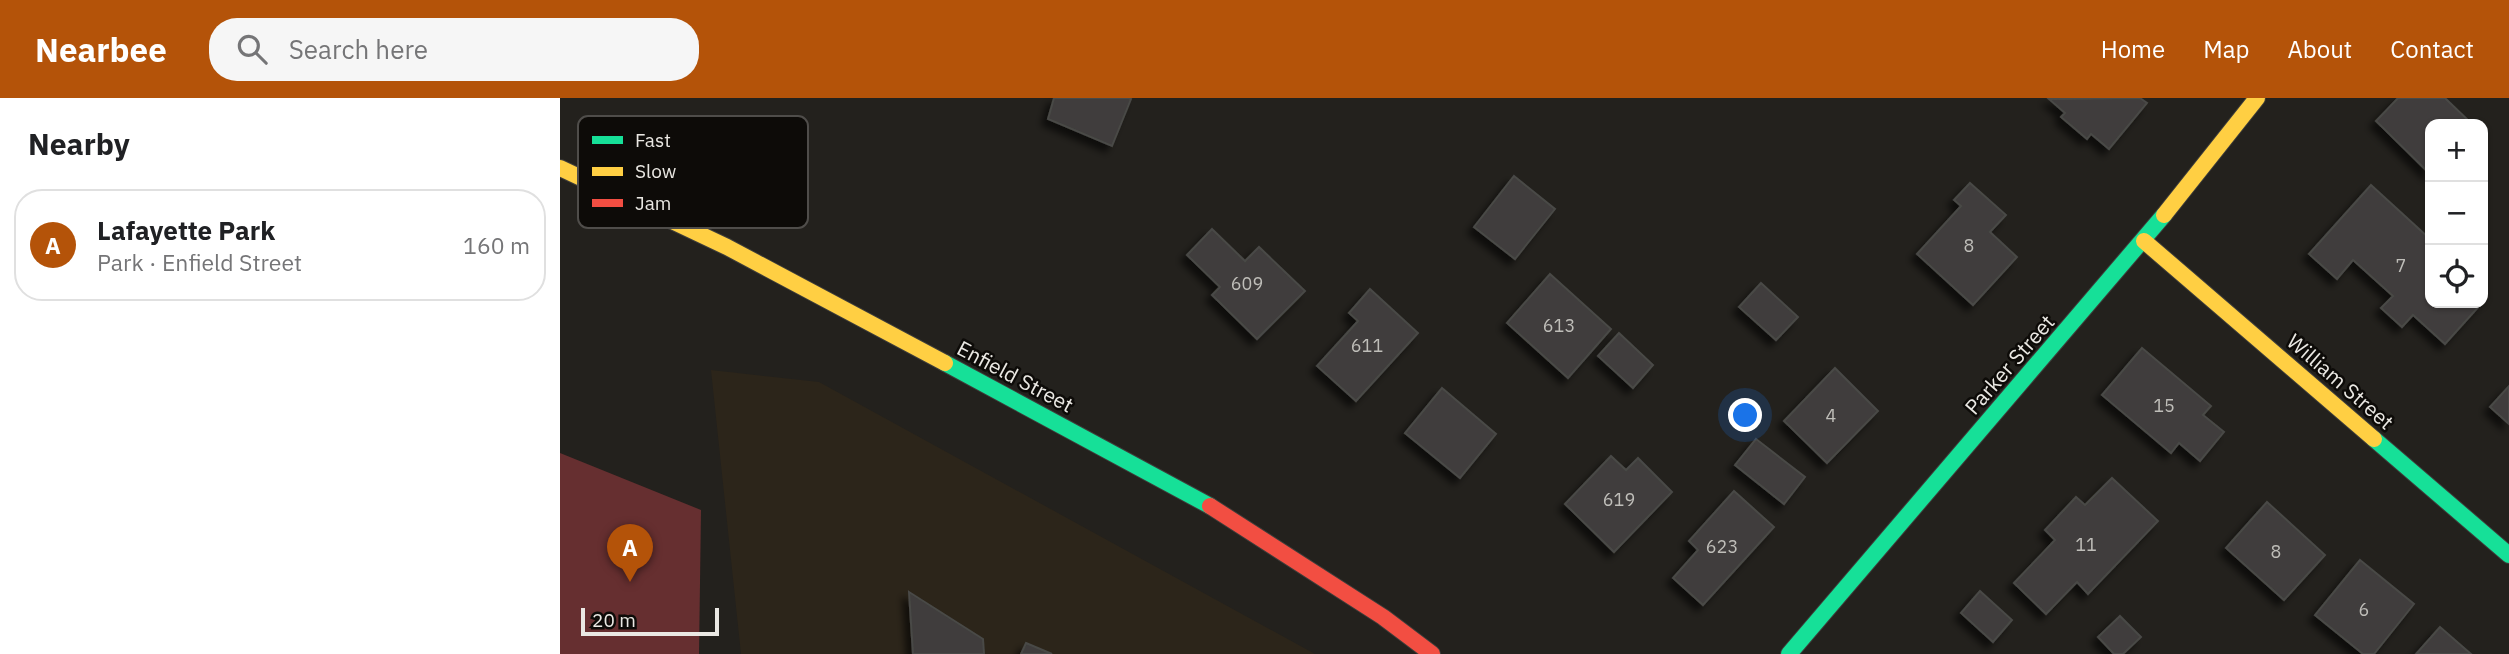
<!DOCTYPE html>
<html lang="en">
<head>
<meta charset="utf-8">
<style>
  :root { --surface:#fff; --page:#f6f6f6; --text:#202124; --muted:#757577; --line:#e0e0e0; --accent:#b45309 }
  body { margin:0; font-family:"IBM Plex Sans",sans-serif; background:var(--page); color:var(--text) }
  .controls { position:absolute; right:21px; top:21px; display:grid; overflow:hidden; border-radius:14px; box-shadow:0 2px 5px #0004 }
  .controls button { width:63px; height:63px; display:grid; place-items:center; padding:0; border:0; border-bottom:2px solid var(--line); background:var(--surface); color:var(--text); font:35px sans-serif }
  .scale { position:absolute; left:21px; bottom:18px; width:138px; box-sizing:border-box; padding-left:7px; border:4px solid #eae8e3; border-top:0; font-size:19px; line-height:24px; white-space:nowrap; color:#eae8e3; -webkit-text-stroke:5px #0d0b08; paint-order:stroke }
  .you { position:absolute; left:1186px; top:318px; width:24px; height:24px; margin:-18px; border:5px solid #fff; border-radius:50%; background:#1a73e8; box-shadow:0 0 0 10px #1a73e833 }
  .badge { display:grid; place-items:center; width:46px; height:46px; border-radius:50%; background:var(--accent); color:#fff; font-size:23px; font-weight:700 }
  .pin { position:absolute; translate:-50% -58px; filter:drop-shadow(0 2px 4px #0008) }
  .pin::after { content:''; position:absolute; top:37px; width:24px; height:21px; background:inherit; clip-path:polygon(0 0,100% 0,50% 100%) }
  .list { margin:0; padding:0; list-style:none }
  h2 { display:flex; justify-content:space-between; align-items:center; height:91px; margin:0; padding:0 28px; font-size:30px }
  h2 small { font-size:23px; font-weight:400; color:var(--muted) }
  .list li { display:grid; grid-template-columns:46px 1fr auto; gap:21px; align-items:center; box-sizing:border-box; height:112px; margin:0 14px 14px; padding:0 14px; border:2px solid var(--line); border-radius:28px }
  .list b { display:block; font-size:26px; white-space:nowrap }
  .list p { margin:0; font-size:23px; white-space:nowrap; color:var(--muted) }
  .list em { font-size:23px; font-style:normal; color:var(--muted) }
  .icon { flex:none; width:38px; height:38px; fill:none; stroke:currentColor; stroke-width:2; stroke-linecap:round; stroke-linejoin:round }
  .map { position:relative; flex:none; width:1949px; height:556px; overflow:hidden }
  header { display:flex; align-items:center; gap:42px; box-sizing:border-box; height:98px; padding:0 35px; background:var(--accent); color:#fff }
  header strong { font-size:33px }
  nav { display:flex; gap:38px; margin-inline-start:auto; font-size:24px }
  .search { width:490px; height:63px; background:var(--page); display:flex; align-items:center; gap:18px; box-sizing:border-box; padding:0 24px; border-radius:28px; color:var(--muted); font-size:26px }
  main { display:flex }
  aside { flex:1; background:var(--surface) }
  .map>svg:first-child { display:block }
</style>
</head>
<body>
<header>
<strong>Nearbee</strong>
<div class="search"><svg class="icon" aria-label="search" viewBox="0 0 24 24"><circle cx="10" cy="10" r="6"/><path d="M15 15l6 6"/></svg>Search here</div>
<nav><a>Home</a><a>Map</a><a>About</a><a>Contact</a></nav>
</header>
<main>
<aside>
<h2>Nearby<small></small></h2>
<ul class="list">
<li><span class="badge">A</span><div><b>Lafayette Park</b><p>Park · Enfield Street</p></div><em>160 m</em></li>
</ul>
</aside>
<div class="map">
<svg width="1949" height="556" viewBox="0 0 1949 556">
  <defs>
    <filter id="shadow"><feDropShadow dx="-6" dy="6" stdDeviation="3.5" flood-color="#0009"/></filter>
  </defs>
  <rect width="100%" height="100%" fill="#23211d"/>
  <path fill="#2c251a" d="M151 272 259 284 755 556H181Z"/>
  <path fill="#662f30" d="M0 355 141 412 139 556H0Z"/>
  <g fill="#3f3e3c" stroke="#494946" stroke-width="2" filter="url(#shadow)">
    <path d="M494 0H569L571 1 552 48 488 21Z"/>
    <path d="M1580 0 1587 5 1549 51 1531 36 1527 41 1501 19 1505 15 1489 1Z"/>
    <path d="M1838 0H1885L1912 26H1870V76L1816 23Z"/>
    <path d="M954 78 995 111 955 161 914 129Z"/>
    <path d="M1410 85 1446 117 1430 134 1457 159 1413 207 1357 156 1401 108 1394 102Z"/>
    <path d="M1811 87 1870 141V205H1922L1885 246 1853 217 1842 229 1821 210 1833 198 1793 162 1777 181 1749 156Z"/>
    <path d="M652 131 685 163 699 149 745 193 697 241 652 197 660 189 627 157Z"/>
    <path d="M990 176 1051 231 1008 280 947 225Z"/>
    <path d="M1201 185 1238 219 1216 242 1179 209Z"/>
    <path d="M810 191 858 235 796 303 757 268 798 223 789 215Z"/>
    <path d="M1059 235 1093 267 1073 290 1038 258Z"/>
    <path d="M1582 250 1651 308 1643 317 1664 334 1640 363 1619 345 1611 355 1542 297Z"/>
    <path d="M1275 270 1318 313 1267 365 1224 323Z"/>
    <path d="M1949 288V326L1930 309Z"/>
    <path d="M882 290 936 336 900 380 845 335Z"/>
    <path d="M1196 341 1245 379 1224 406 1175 367Z"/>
    <path d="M1051 358 1066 372 1078 360 1112 394 1054 454 1005 406Z"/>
    <path d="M1552 380 1598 423 1528 496 1517 484 1486 516 1454 485 1495 442 1485 432 1516 399 1525 407Z"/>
    <path d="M1174 393 1214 429 1143 507 1113 480 1138 452 1129 443Z"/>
    <path d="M1707 404 1765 457 1724 502 1666 450Z"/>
    <path d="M1800 462 1854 506 1814 556H1803L1755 517Z"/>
    <path d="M1420 493 1452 522 1433 544 1401 515Z"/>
    <path d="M349 494 423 541 424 556H353Z"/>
    <path d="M1560 518 1581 539 1563 556H1554L1538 539Z"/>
    <path d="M1880 529 1911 556H1856Z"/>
    <path d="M466 545 492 556H461Z"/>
  </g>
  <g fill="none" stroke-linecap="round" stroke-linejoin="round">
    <g stroke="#3e3d3a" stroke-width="18">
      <g id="fast">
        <path d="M385 265 650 408"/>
        <path d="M1814 341 1949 457"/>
        <path d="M1229 556 1604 117"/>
      </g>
    </g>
    <g stroke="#3e3d3a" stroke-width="18">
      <g id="slow">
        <path d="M0 70 167 149 385 265"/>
        <path d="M1604 117 1697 0"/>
        <path d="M1584 143 1814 341"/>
      </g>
    </g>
    <g stroke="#3e3d3a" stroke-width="18">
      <path id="jam" d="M650 408 823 519 872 556"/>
    </g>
    <use href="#fast" stroke="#16e098" stroke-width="16"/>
    <use href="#slow" stroke="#ffcf43" stroke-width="16"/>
    <use href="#jam" stroke="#f24e42" stroke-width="16"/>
  </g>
  <g text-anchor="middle" stroke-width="5" stroke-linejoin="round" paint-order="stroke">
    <g font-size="18" fill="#bfbeb9">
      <text x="1409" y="154">8</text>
      <text x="1841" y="174">7</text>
      <text x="687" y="192">609</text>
      <text x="999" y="234">613</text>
      <text x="807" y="254">611</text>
      <text x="1604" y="314">15</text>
      <text x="1271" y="324">4</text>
      <text x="1059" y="408">619</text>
      <text x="1526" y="453">11</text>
      <text x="1162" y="455">623</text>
      <text x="1716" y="460">8</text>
      <text x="1804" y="518">6</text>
    </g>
    <g font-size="21" fill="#eae8e3" stroke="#0d0b08">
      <text transform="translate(1450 267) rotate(-49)" y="7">Parker Street</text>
      <text transform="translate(455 279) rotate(28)" y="7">Enfield Street</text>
      <text transform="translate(1780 284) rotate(41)" y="7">William Street</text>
    </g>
  </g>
  <rect x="18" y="18" width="230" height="112" rx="10" fill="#0d0b08" stroke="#4f4d4a" stroke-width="2"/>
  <rect x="32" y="38" width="31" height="8" fill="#16e098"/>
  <rect x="32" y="69" width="31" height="9" fill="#ffcf43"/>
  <rect x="32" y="101" width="31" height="8" fill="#f24e42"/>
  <g font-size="19" fill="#eae8e3">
    <text x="75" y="49">Fast</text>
    <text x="75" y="80">Slow</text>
    <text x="75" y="112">Jam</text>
  </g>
</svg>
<div class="controls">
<button>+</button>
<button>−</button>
<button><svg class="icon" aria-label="locate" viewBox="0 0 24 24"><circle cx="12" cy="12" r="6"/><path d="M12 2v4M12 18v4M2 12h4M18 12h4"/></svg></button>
</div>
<div class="scale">20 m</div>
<div class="you"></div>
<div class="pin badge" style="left:70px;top:484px">A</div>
</div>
</main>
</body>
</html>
